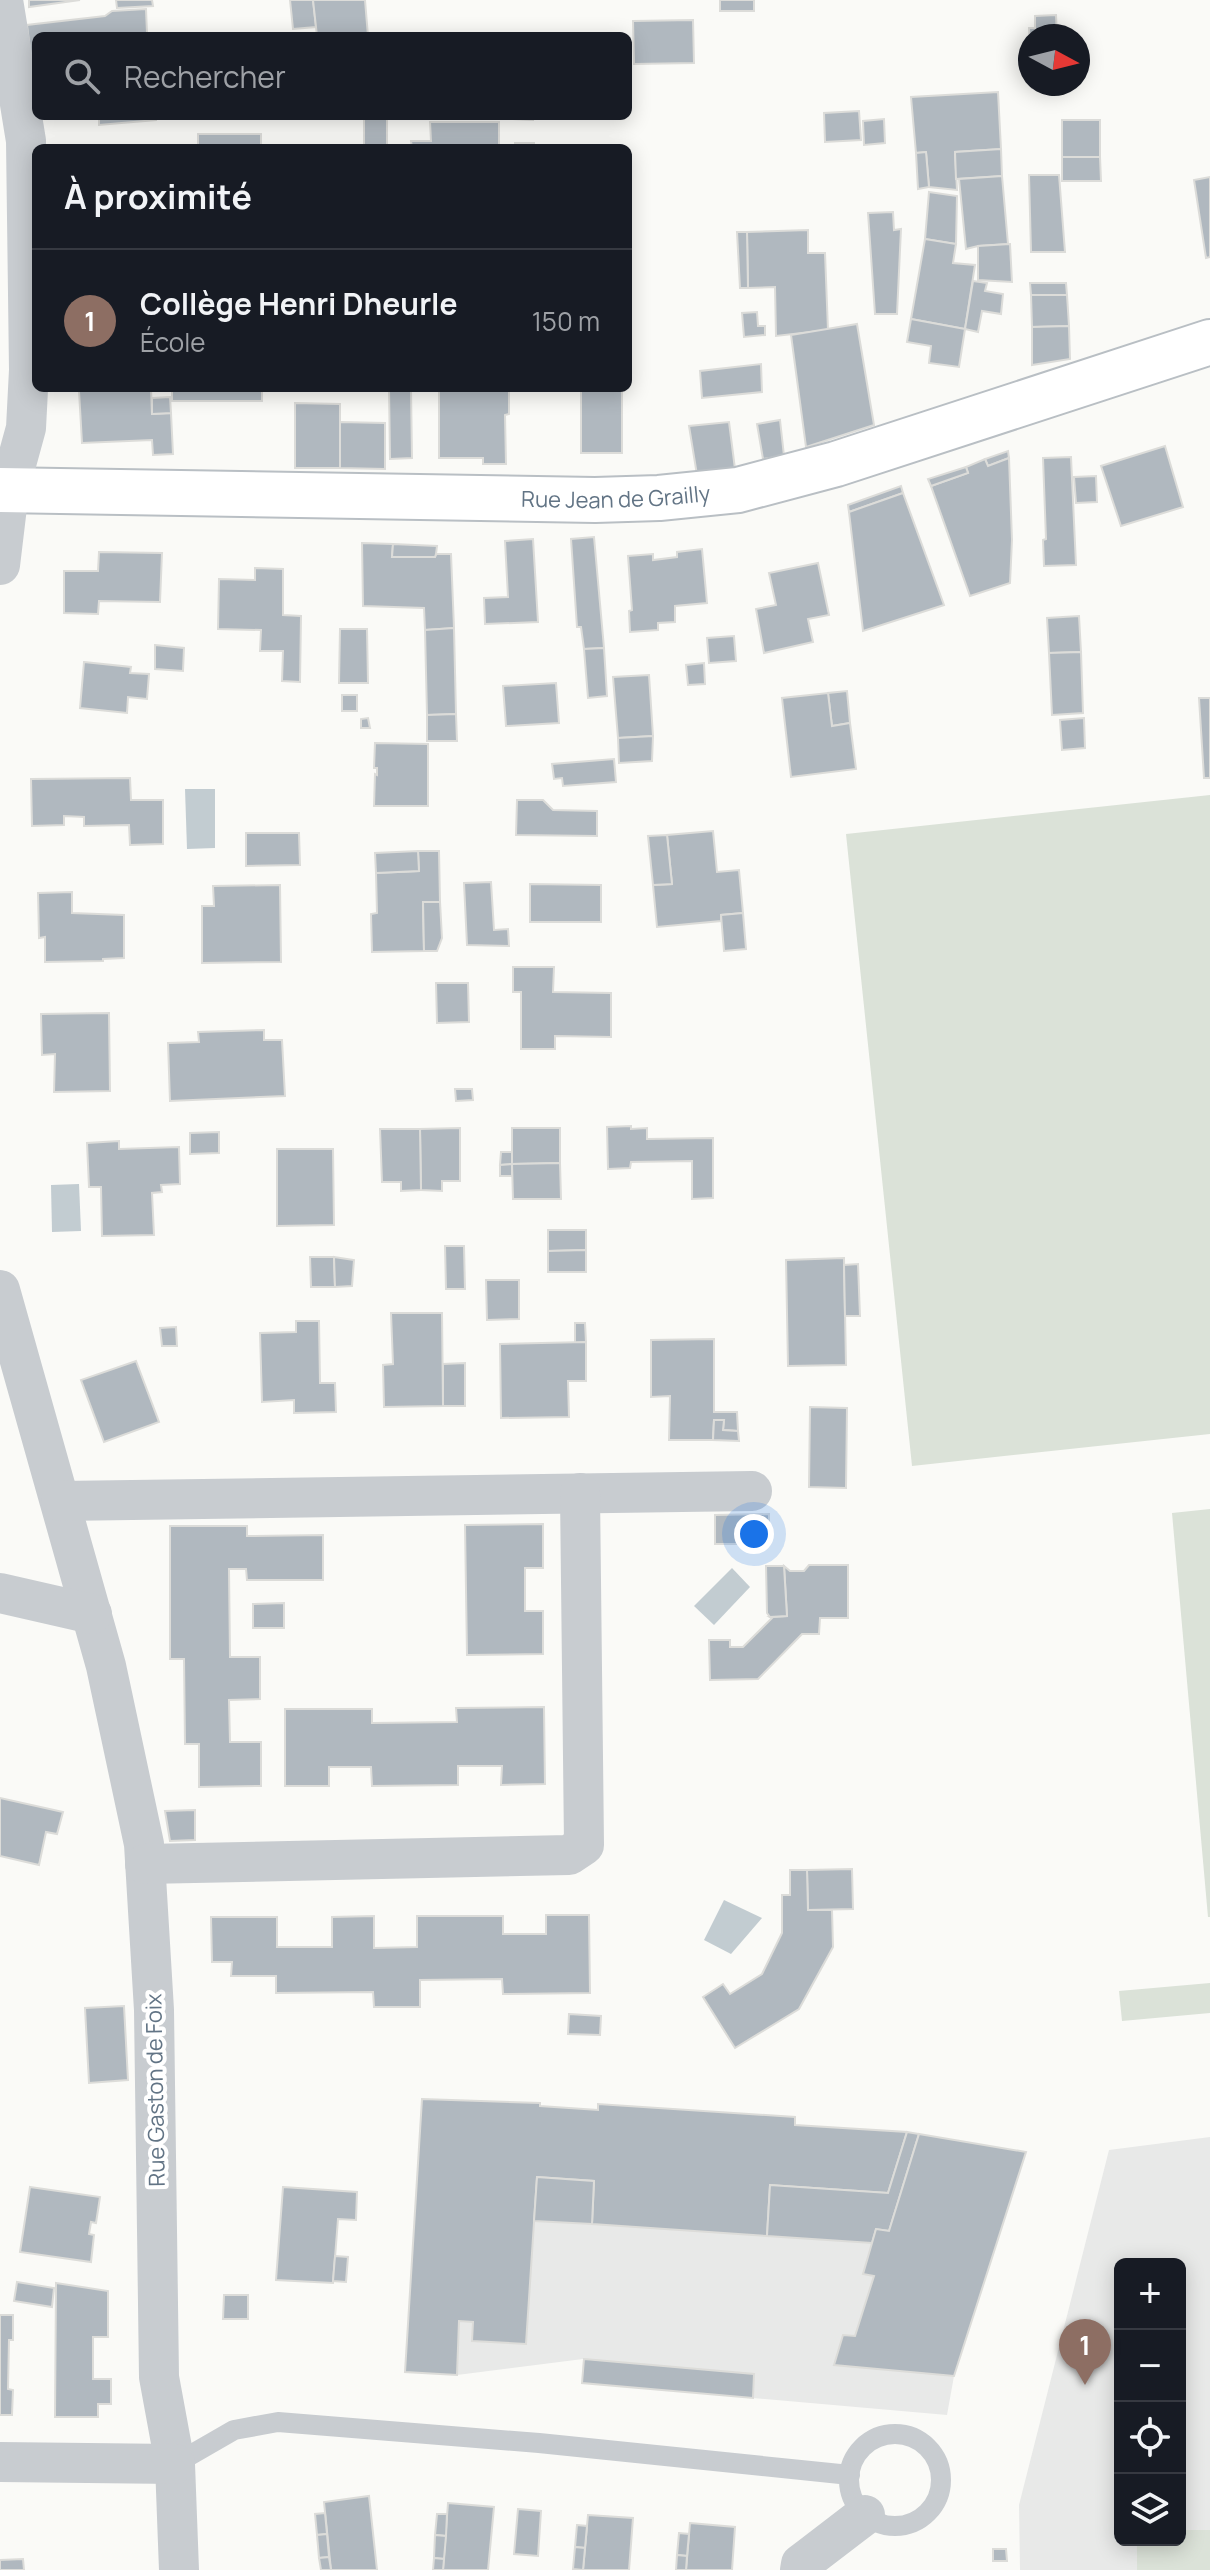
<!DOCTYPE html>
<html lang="fr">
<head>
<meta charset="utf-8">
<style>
  :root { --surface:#171b24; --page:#242831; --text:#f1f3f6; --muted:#9ea1a6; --line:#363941; --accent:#f4561d }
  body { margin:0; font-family:Manrope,sans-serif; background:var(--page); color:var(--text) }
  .controls { position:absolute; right:24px; bottom:24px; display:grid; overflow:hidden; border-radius:12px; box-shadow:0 4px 20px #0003 }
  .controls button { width:72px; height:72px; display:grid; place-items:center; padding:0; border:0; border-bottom:2px solid var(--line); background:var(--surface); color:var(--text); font:40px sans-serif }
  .compass { position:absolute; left:1018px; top:24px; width:72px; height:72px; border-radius:50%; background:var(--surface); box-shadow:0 4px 20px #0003; rotate:97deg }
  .you { position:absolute; left:754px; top:1534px; width:28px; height:28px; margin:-20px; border:6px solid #fff; border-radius:50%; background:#1a73e8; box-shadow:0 0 0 12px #1a73e833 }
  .badge { display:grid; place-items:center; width:52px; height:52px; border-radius:50%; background:var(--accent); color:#fff; font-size:26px; font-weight:700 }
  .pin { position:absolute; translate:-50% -66px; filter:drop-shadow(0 2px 4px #0008) }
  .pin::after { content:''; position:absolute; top:42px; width:28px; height:24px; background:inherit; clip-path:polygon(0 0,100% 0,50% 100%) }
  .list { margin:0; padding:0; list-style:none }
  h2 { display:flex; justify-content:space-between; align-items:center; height:104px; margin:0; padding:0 32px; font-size:34px }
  h2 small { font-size:26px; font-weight:400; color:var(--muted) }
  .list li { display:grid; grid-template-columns:52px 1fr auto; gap:24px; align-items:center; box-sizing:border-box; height:144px; padding:0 32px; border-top:2px solid var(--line) }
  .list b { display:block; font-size:30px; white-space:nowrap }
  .list p { margin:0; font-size:26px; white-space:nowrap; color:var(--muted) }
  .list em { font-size:26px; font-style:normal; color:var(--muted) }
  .icon { flex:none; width:44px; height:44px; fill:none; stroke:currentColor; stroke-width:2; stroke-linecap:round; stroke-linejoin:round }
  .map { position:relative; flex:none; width:1210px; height:2570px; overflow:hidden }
  .search { position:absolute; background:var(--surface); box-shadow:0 4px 20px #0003; left:32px; top:32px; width:600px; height:88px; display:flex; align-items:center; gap:20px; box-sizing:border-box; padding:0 28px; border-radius:12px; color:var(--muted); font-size:30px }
  .panel { position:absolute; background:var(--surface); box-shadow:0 4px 20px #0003; left:32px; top:144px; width:600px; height:248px; border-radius:12px }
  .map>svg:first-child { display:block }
</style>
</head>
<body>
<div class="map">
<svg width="1210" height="2570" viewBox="0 0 1210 2570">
  <rect width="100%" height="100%" fill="#fafaf7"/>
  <g fill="#e8e9e8" fill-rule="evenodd">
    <path d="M422 2099 540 2103V2106L597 2110 598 2104 795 2117V2125L907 2132 1026 2152 954 2376 947 2415 582 2383 583 2359 457 2375 405 2372Z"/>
    <path d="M1210 2137V2570H1020L1019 2505 1109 2150ZM1120 2264H1180V2540H1120Z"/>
  </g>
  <g fill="#dbe2d8">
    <path d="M1210 795V1434L912 1466 846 834Z"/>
    <path d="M1210 1509V1917H1208L1172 1513Z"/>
    <path d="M1210 1983V2013L1122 2021 1119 1991Z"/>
    <path d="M1180 2530H1210V2570H1137V2540H1180Z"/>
  </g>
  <g fill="#c2ccd1">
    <path d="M185 789H215V848L187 849Z"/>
    <path d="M79 1184 81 1231 52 1232 51 1185Z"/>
    <path d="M732 1568 750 1587 714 1625 694 1606Z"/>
    <path d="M724 1900 762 1918 731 1954 704 1940Z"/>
  </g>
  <g fill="#b0b8bf" stroke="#dcdcd9" stroke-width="2">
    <path d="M29 0H80L29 7Z"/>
    <path d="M116 0H152L153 6 117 8Z"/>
    <path d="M290 0H313L316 27 293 29Z"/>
    <path d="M313 0H365L368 36H376H317Z"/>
    <rect x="720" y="0" width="34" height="11"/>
    <path d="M146 9 147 33 114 36H36V73L33 74 27 25 105 16 112 11Z"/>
    <path d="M1056 15 1057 36H1030V52L1029 28H1035V16Z"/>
    <path d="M693 20 694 63 634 64 633 21Z"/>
    <path d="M1031 84H1059V87L1032 88Z"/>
    <path d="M998 92 1001 149 955 152 957 190 929 187 926 152 916 153 911 97Z"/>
    <path d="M859 111 861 140 825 142 824 113Z"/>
    <path d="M99 116H156V120L99 125Z"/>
    <rect x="364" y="116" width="23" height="32"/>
    <path d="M513 116H533V120L513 119Z"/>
    <path d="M884 119 885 143 864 145 863 121Z"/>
    <rect x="1062" y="120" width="38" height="37"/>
    <path d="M430 122H499V148H412L411 141H431Z"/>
    <rect x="198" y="134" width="63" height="14"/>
    <rect x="515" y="143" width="19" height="5"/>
    <path d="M1001 149 1002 176 956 179 955 152Z"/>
    <path d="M926 152 929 187 918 189 916 153Z"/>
    <path d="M1062 157H1100L1101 181H1062Z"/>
    <path d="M1029 175H1059L1065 252H1031Z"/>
    <path d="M1002 176 1008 244 978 246 966 249 959 179Z"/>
    <path d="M1210 177V257L1206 258 1194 180Z"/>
    <path d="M929 192 957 196 956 244 925 239Z"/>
    <path d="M893 212 894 230 901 229 897 314H875L868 213Z"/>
    <path d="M808 230V253H825L828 330 776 336 775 287 748 288 747 232Z"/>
    <path d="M737 232H747L748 288H740Z"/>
    <path d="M925 239 956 244 953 263 975 265 965 329 911 319Z"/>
    <path d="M1010 244 1012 282 978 280V246Z"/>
    <path d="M973 281 987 283 985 291 1003 294 1001 314 982 311 978 332 965 329Z"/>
    <path d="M1030 283H1066L1067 295H1031Z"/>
    <path d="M1031 295H1067L1069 326 1032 327Z"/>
    <path d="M757 312 758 326H765V335L744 337 742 313Z"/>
    <path d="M911 319 965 329 959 367 929 363 931 346 907 342Z"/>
    <path d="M857 324 874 425 806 447 791 335Z"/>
    <path d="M1069 326 1070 359 1032 365V327Z"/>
    <path d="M761 364 762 392 702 398 700 371Z"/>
    <path d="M151 388 152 414 171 413 173 454 153 455 152 440 82 443 79 391Z"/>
    <rect x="172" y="388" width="90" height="13"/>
    <path d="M389 388H411L412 458 390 459Z"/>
    <path d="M439 388H509V414L505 415 506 464H483V458H439Z"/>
    <rect x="581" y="388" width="41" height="65"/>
    <path d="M170 397 171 413 152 414V398Z"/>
    <path d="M295 403 340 404V468H295Z"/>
    <path d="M780 420 784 456 763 459 757 424Z"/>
    <path d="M340 422 385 423V469L340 468Z"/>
    <path d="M729 422 735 469 697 475 689 426Z"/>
    <path d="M1165 446 1183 507 1121 526 1101 466Z"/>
    <path d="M1008 451 1009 458 988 466 985 459Z"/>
    <path d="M1071 457 1076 565 1044 566 1043 540 1046 539 1043 458Z"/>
    <path d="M1009 458 1012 540 1010 583 970 596 931 486 968 473 966 467 985 459 988 466Z"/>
    <path d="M966 467 968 473 931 486 928 479Z"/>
    <path d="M1096 476 1097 502 1076 503 1074 477Z"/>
    <path d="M901 486 903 493 849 512 848 505Z"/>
    <path d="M903 493 944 605 863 631 849 512Z"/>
    <path d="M594 537 604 648 584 649 581 627H577L571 539Z"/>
    <path d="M533 539 538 622 485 624 484 598 508 597 505 541Z"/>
    <path d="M362 543 393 544 392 557H435L436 554H451L454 628 425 630 424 608 363 606Z"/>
    <path d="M393 544 437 546 436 554 435 557H392Z"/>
    <path d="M702 549 707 603 675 606V622L658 623V630L630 632 629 611 632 610 628 556 653 554V560L677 557V552Z"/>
    <path d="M99 552 162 553 160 602 99 601 98 614 64 613V571H98Z"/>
    <path d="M818 563 829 615 808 619 813 642 764 653 756 609 776 605 769 573Z"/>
    <path d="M255 568 283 569V615L301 616 300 682 282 681 283 651H260L261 630 218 629 219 579 255 580Z"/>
    <path d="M1079 616 1081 652 1049 653 1047 618Z"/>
    <path d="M454 628 456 714 427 715 425 630Z"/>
    <path d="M340 629H367L368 683H339Z"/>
    <path d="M734 636 736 661 709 663 707 638Z"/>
    <path d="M155 645 184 648 183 671 155 669Z"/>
    <path d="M604 648 607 696 588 698 584 649Z"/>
    <path d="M1081 652 1083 713 1052 715 1049 653Z"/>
    <path d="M84 662 131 667 130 673 149 674 147 699 128 697 127 713 80 708Z"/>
    <path d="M704 663 705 684 688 685 686 665Z"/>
    <path d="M649 675 653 736 618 738 613 677Z"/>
    <path d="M556 683 559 723 506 726 503 686Z"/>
    <path d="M847 691 850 723 832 726 828 693Z"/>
    <path d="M828 693 832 726 850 723 856 769 791 777 782 698Z"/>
    <rect x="342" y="695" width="15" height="16"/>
    <path d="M1199 698H1210V778H1204Z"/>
    <path d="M456 714 457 741H427V715Z"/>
    <path d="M368 718 370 728H361V719Z"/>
    <path d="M1084 718 1085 748 1062 750 1060 720Z"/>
    <path d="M653 736 652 761 619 763 618 738Z"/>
    <path d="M375 743 428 744V806H374L375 774 377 775V768H374Z"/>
    <path d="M614 759 616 782 563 786 562 778 554 779 552 764Z"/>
    <path d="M130 778 131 800H163V844L130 845 129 825 84 826V817L64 816V825L32 826 31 779Z"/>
    <path d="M517 800H543L553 810 597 811V836L516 835Z"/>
    <path d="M713 831 717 872 739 870 743 913 721 915V921L657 927 653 885 672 884 667 835Z"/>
    <path d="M246 833H299L300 865 246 866Z"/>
    <path d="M667 835 672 884 653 885 648 836Z"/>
    <path d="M418 851H439L440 902H423L424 951 372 952 371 914 377 913 376 873 419 871Z"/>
    <path d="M418 851 419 871 376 873 375 853Z"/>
    <path d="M491 882 494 930 508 929 509 946 467 945 464 883Z"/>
    <path d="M530 884 601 885V922H530Z"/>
    <path d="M280 885 281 962 202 963V906H214L213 886Z"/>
    <path d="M72 892V913L124 915V958L103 959V961L45 962V937L39 938 38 893Z"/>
    <path d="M423 902H440L442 938 437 951H424Z"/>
    <path d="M743 913 746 949 724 951 721 915Z"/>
    <path d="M513 967H554L553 992 611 993V1037L555 1036V1049H521V992H513Z"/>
    <path d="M436 983H468L469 1022 437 1023Z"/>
    <path d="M109 1013 110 1091 54 1092 55 1054 42 1055 41 1014Z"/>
    <path d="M264 1030V1040H282L285 1096 170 1101 168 1043 199 1042 198 1032Z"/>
    <path d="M455 1089H472L473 1100 456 1101Z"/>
    <path d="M631 1126V1129L647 1128V1139L713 1138V1198L692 1199V1161L631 1162 630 1168 608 1169 607 1127Z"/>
    <path d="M460 1128V1181H442V1191L421 1190 420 1129Z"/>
    <path d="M512 1128H560V1163L512 1164Z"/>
    <path d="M380 1129H420L421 1190 401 1191V1182H382Z"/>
    <path d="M219 1132V1153L190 1154V1133Z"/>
    <path d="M119 1141V1149L179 1147 180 1184 161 1185 162 1192 152 1193 154 1235 102 1236 101 1187H89L87 1143Z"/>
    <path d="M277 1149H333L334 1225 277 1226Z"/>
    <path d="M501 1152H512V1164L500 1165Z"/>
    <path d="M560 1163 561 1199H513L512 1164Z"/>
    <path d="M512 1164V1176H500V1165Z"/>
    <path d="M548 1230H586V1250L548 1251Z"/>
    <path d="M445 1246H464L465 1289H446Z"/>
    <path d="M586 1250V1272H548V1251Z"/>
    <path d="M310 1257H334L335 1287H311Z"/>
    <path d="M334 1257 354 1260 352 1286 335 1287Z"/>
    <path d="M844 1258 846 1365 788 1366 786 1260Z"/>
    <path d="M858 1264 860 1316H845L844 1265Z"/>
    <path d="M486 1280H519V1319L487 1320Z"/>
    <path d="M391 1313H442L443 1406 384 1407 383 1365 393 1364Z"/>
    <path d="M296 1321H319L320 1383H335L336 1412 294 1413V1400L262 1402 260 1333 296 1332Z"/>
    <path d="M575 1323H585L586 1342 575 1343Z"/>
    <path d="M176 1327 177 1346H162L160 1328Z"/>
    <path d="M714 1339V1412H737L738 1431 723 1430 724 1420H714L713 1440H669L670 1396 651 1397V1340Z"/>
    <path d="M586 1342V1381H568L569 1417 501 1418 500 1344Z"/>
    <path d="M136 1361 159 1422 104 1442 81 1380Z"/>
    <path d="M465 1363V1406H443V1364Z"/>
    <path d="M810 1407 847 1408 846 1488 809 1487Z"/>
    <path d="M714 1420H724L723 1430 738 1431 739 1441 713 1440Z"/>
    <path d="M769 1514V1544H715V1515Z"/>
    <path d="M543 1524V1568H525V1611H543V1654L467 1655 465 1525Z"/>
    <path d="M170 1526H247V1536L323 1535V1580H247L246 1569H229L230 1657H260V1699L229 1700 230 1742H261V1786L199 1787V1744H185L184 1659H170Z"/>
    <path d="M809 1565H848V1618H820L819 1634H802L758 1679 710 1680 709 1640H730V1647H743L772 1618 770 1617 787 1616 784 1566 790 1571H804Z"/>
    <path d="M766 1566H784L787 1616 770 1617 767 1613Z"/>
    <path d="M284 1603V1628H253V1604Z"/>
    <path d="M544 1707 545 1784 501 1785 502 1766H458V1785L372 1786 371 1767H329V1786H285V1709H372V1723L457 1722 456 1708Z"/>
    <path d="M0 1798 63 1812 57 1834 46 1832 39 1865 0 1856Z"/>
    <path d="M195 1810V1840L170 1841 165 1811Z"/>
    <path d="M852 1869 853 1909 808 1910 807 1870Z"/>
    <path d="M790 1870H807L808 1910H832L833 1947 799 2009 735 2048 703 1997 723 1984 730 1994 762 1974 782 1933V1895H790Z"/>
    <path d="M546 1915H589L590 1993 503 1994 502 1979 420 1980V2007H374L373 1992 276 1993V1976H231L232 1962H212L211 1917H277V1947H332V1917L374 1916V1948L417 1947V1916H503V1934H546Z"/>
    <path d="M124 2006 128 2080 89 2083 85 2008Z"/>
    <path d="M569 2014 601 2016 600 2035 568 2034Z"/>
    <path d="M422 2099 540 2103V2106L598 2110V2104L795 2117V2125L907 2132 888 2193 770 2185 767 2236 592 2224 594 2181 537 2177 526 2344 472 2341 473 2322 459 2321 457 2375 405 2372Z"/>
    <path d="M907 2132 919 2134 889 2231 876 2229 872 2243 767 2236 770 2185 888 2193Z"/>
    <path d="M919 2134 1026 2152 954 2376 834 2365 843 2335 855 2336 874 2276 863 2274 872 2243 876 2229 889 2231Z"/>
    <path d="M537 2177 594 2181 592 2224 534 2221Z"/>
    <path d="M30 2187 100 2197 96 2223 91 2222 89 2234 94 2235 91 2262 20 2252Z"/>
    <path d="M283 2187 357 2192 356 2220 338 2219 333 2283 276 2280Z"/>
    <path d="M335 2256 348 2257 346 2282 333 2281Z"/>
    <path d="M17 2282 54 2288 52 2307 14 2301Z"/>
    <path d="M56 2283 108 2291V2337H93V2379H111V2404H98V2417H55Z"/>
    <path d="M224 2295H248V2319H223Z"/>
    <path d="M0 2315H13V2340H9L8 2389 13 2390 12 2415H0Z"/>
    <path d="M584 2359 754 2374 753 2398 582 2383Z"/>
    <path d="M369 2496 377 2570H331L324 2502Z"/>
    <path d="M448 2503 494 2507 488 2570H443Z"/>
    <path d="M518 2509 541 2511 538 2556 514 2554Z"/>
    <path d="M325 2513 327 2534 317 2535 315 2514Z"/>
    <path d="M437 2514H447L446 2536 435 2535Z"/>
    <path d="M588 2515 633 2518 629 2570H583Z"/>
    <path d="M690 2523 735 2527 732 2570H686Z"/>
    <path d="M577 2525 587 2526 585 2548 575 2547Z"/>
    <path d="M679 2533 689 2534 687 2556 677 2555Z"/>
    <path d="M327 2534 329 2557 319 2558 317 2535Z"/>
    <path d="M435 2535 446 2536 444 2559 434 2558Z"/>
    <path d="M575 2547 585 2548 583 2570 573 2569Z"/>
    <path d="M993 2549H1006L1007 2561H993Z"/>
    <path d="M677 2555 687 2556 686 2570H676Z"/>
    <path d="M329 2557 331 2570H321L319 2558Z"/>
    <path d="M434 2558 444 2559 443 2570H433Z"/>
    <path d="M23 2559 24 2570H0V2560Z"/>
  </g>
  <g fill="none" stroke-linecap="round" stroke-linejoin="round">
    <g stroke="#b9bfc4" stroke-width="48">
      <g id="secondary">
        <path id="s1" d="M0 490 595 500 659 498 738 490 836 464 1210 342"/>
      </g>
    </g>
    <g stroke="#c8ccd0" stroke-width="20">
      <circle cx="895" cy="2480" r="46"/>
      <path d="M175 2464 234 2430 278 2422 539 2443 850 2475"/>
    </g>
    <g stroke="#c8ccd0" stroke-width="40">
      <path d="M0 565 9 490 26 428 29 370 26 141 3 0"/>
      <path d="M0 1290 106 1666 144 1844 154 2010 159 2377 175 2464 179 2570"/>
      <path d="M61 1501 752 1491"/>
      <path d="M0 1593 92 1614"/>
      <path d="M145 1864 569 1855 584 1845 580 1493"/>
      <path d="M0 2462 175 2464"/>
      <path d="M800 2570 801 2564 865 2515"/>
    </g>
    <use href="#secondary" stroke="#fff" stroke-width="44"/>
  </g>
  <g text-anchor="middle" stroke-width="8" stroke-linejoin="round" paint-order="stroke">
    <g font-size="22" fill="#627485" stroke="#fff">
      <text dy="8" stroke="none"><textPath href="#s1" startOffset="616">Rue Jean de Grailly</textPath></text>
      <text transform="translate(155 2090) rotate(-91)" y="8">Rue Gaston de Foix</text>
    </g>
  </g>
</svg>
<div class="controls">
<button>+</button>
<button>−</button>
<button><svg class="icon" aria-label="locate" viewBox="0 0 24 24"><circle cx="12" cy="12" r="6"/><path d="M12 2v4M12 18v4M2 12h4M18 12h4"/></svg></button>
<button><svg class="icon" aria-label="layers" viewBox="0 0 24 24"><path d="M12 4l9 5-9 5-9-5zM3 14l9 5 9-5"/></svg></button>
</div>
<svg class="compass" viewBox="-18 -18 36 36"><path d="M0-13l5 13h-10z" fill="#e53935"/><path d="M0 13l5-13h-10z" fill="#9ea1a6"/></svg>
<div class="you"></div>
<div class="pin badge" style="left:1085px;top:2385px;background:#8d6e63">1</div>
<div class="search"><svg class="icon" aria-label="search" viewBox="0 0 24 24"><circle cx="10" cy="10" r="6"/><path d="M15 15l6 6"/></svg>Rechercher</div>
<section class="panel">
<h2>À proximité<small></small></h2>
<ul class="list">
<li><span class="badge" style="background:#8d6e63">1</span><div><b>Collège Henri Dheurle</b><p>École</p></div><em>150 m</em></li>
</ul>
</section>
</div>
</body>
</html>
